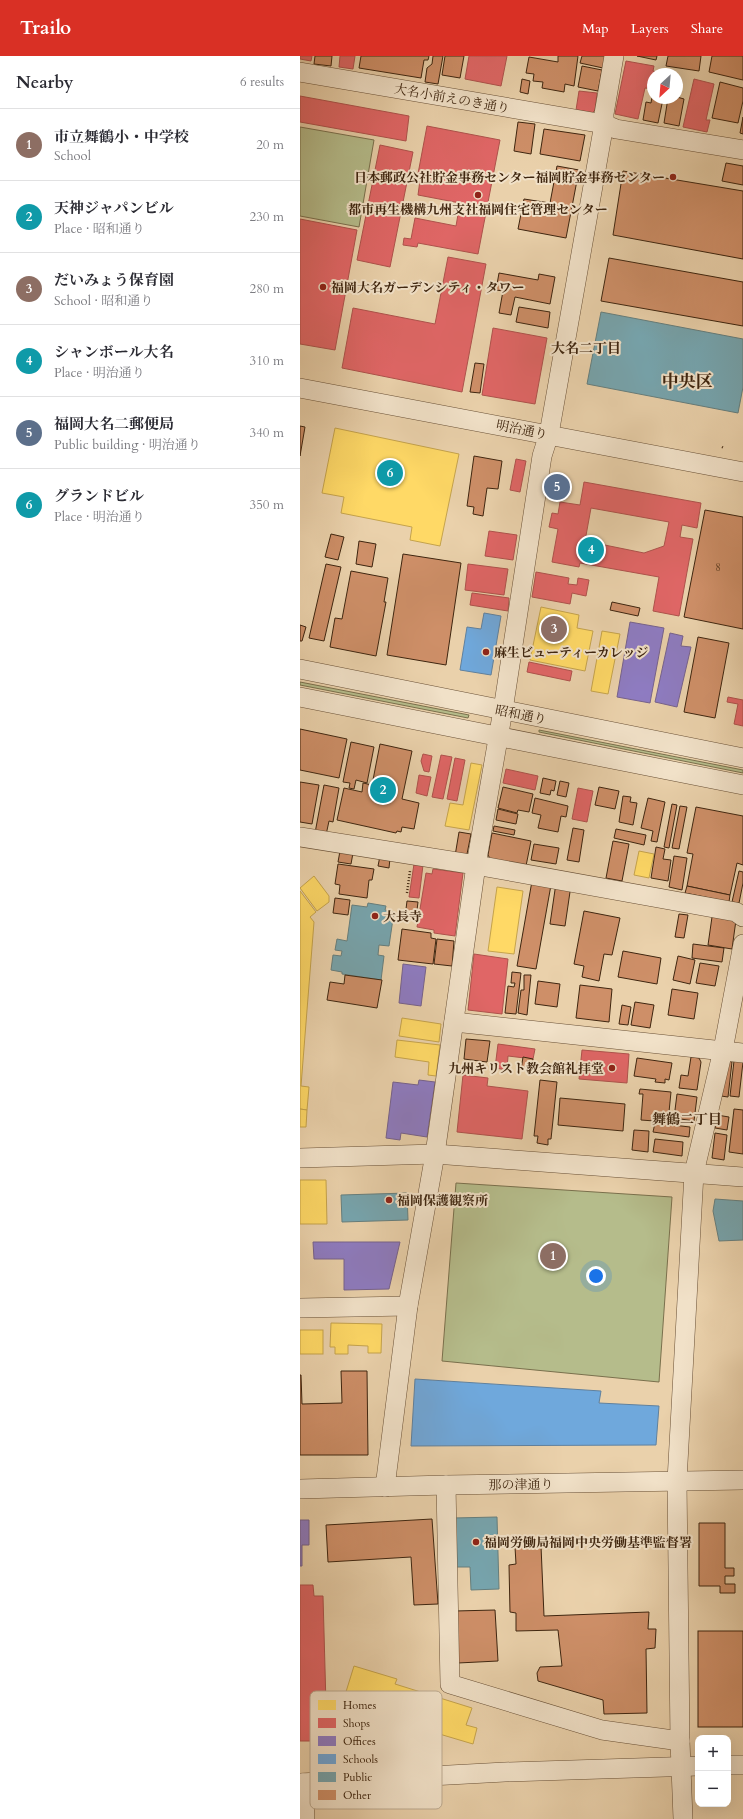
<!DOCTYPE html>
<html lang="en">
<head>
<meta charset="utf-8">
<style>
  :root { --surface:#fff; --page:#f2f2f3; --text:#2b2b33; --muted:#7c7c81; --line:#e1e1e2; --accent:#d93025 }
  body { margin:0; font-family:Cardo,"Noto Serif JP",serif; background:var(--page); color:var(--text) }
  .controls { position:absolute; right:12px; bottom:12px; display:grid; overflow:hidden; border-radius:8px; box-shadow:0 4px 16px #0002 }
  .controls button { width:36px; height:36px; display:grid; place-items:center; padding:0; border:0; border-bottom:1px solid var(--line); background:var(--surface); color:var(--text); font:20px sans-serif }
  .compass { position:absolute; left:347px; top:12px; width:36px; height:36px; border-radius:50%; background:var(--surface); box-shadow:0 4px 16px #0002; rotate:206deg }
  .you { position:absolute; left:296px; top:1220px; width:14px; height:14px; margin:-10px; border:3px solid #fff; border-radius:50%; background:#1a73e8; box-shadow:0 0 0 6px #1a73e833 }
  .badge { display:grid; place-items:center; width:26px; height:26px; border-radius:50%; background:var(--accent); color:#fff; font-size:13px; font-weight:700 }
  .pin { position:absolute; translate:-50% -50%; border:2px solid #fff; box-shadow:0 1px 4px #0006 }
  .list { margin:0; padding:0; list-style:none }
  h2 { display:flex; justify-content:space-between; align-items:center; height:52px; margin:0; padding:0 16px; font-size:17px }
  h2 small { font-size:13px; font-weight:400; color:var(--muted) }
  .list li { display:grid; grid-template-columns:26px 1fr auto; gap:12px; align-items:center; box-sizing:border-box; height:72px; padding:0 16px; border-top:1px solid var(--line) }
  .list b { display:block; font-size:15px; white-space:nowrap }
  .list p { margin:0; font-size:13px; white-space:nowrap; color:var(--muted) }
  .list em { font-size:13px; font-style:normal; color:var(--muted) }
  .map { position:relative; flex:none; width:443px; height:1763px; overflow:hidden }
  header { display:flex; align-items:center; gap:24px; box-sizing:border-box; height:56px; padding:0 20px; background:var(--accent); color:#fff }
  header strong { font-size:19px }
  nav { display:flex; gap:22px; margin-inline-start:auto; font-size:14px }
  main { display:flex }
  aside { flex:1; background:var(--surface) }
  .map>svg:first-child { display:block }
</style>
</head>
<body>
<header>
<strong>Trailo</strong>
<nav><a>Map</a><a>Layers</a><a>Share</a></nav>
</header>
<main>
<aside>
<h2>Nearby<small>6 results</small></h2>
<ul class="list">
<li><span class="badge" style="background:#8d6e63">1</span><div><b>市立舞鶴小・中学校</b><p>School</p></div><em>20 m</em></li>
<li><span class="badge" style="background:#0f9aa8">2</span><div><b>天神ジャパンビル</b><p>Place · 昭和通り</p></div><em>230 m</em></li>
<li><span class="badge" style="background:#8d6e63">3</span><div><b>だいみょう保育園</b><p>School · 昭和通り</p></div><em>280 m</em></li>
<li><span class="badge" style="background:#0f9aa8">4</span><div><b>シャンボール大名</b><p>Place · 明治通り</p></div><em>310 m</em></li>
<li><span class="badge" style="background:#5c6f8a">5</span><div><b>福岡大名二郵便局</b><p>Public building · 明治通り</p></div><em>340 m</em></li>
<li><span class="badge" style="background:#0f9aa8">6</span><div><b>グランドビル</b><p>Place · 明治通り</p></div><em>350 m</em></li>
</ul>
</aside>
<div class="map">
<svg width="443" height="1763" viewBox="0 0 443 1763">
  <rect width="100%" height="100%" fill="#ead1ab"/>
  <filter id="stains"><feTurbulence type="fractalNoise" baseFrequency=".005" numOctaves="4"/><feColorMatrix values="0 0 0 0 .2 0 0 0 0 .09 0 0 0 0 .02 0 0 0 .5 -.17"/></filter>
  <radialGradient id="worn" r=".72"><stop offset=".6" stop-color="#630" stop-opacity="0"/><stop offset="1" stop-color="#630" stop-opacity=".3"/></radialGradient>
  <g fill="#b5bc8b" stroke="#7a704d">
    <path d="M0 71 74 84 59 171 0 160Z"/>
    <path d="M0 626 169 659 168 662 0 629Z"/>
    <path d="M239 674 443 714V717L239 676Z"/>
    <path d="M156 1127 372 1141 359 1326 142 1305Z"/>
  </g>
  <g fill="#ffd966" stroke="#c5a34c">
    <path d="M35 372 159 398 140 490 110 484 112 471 41 457 44 441 22 437Z"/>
    <path d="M241 551 279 559 277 572 293 575 285 615 230 604Z"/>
    <path d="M302 575 320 578 308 638 291 635Z"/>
    <path d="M171 707 182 709 169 774 145 770 150 747 163 749Z"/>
    <path d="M339 795 354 798 349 822 334 819Z"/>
    <path d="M14 820 29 840V846L17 855 0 832Z"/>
    <path d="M197 831 223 835 214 898 188 895Z"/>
    <path d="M0 835 16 856 10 861 14 866 1 1030 9 1031 7 1054 0 1053Z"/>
    <path d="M102 962 141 968 139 986 99 980Z"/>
    <path d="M97 984 140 989 136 1020 128 1019 129 1006 95 1001Z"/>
    <path d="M0 1053 7 1054 6 1071H0Z"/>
    <path d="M0 1124H26L27 1168H0Z"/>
    <path d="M31 1267 82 1268 81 1297H68V1290L48 1289V1298H35V1291H30Z"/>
    <rect x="0" y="1274" width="23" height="24"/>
    <path d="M54 1610 97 1623 95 1628 172 1652 166 1669 177 1672 173 1688 89 1663 92 1653 45 1639Z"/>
  </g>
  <g fill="#e06666" stroke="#af524c" fill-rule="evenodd">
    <path d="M0 0H12L11 5 0 3Z"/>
    <path d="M40 0H55L53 13 39 11Z"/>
    <path d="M169 0H207L201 30 165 23Z"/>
    <path d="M326 5 354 10 353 15 365 18H353V33L345 32 338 63 315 58Z"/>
    <path d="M394 23 414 28 406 64H410L407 76 383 71Z"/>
    <path d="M279 35 297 37 295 54 292 57 276 54Z"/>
    <path d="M0 40 109 60 106 85 0 66Z"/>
    <path d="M127 70 200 84 178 198 118 187 117 191 103 189 104 182 111 183 115 162 156 170 160 147 118 139 120 124 117 123Z"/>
    <path d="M80 89 113 96 90 211 57 204Z"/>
    <path d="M0 163 57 174 35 294 0 288Z"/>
    <path d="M148 201 186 208 162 336 42 312 53 252 135 268Z"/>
    <path d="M193 272 247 282 235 348 182 339Z"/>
    <path d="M216 403 226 405 220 436 210 434Z"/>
    <path d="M250 419 268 422 264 442 247 439Z"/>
    <path d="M284 426 401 447 397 472 382 469 380 481 393 483 379 560 353 555 359 521 280 507 279 511 252 506 258 473 249 471 252 457 258 458 260 446 280 449ZM291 452 369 466 364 490 344 497 285 485Z"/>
    <path d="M189 475 217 479 213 504 185 500Z"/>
    <path d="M168 508 208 513 204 539 165 534Z"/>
    <path d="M236 516 269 522 268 528 277 529 278 522 289 524 286 540 272 537 270 548 232 541Z"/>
    <path d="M172 537 209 542 208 555 170 549Z"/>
    <path d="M229 606 272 615 270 625 227 616Z"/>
    <path d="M428 641 443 644V670L434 668 438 648 427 646Z"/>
    <path d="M123 698 132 700 129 716 124 715 121 705Z"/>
    <path d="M141 699 152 701 143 743 132 741Z"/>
    <path d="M155 702 165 704 157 745 147 743Z"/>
    <path d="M206 713 238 720 235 734 203 727Z"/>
    <path d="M119 719 131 721 127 740 116 737Z"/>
    <path d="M278 732 293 735 287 766 272 763Z"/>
    <path d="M114 808 123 809 119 842 109 841Z"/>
    <path d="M133 813 163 817 155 880 134 877V874L117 871 126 817 132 818Z"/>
    <path d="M174 898 208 903 202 958 168 954Z"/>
    <path d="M198 988 235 993 233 1003 208 1000 207 1014 195 1012Z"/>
    <path d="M282 994 329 998 327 1027 279 1023Z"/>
    <path d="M163 1019 188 1022 187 1030 228 1035 222 1083 157 1076Z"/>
    <path d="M0 1529H13L14 1540H23L27 1685H0Z"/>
  </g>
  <g fill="#8e7cc3" stroke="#76628d">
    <path d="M330 566 364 572 350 647 317 641Z"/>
    <path d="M370 577 383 580 381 590 391 591 377 651 355 646Z"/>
    <path d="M103 908 126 911 121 950 99 947Z"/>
    <path d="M119 1024 135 1026 127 1081 101 1077 100 1084 86 1082 93 1026 118 1029Z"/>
    <path d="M13 1186H100L89 1233 44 1234V1203H14Z"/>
    <path d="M0 1464H9V1489H2V1510H0Z"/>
  </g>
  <g fill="#6fa8dc" stroke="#60819e">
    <path d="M184 557 201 560 191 619 160 614 167 571 181 573Z"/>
    <path d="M115 1323 301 1335 299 1347 359 1350 356 1389 111 1390Z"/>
  </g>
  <g fill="#76a5af" stroke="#657f7f">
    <path d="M301 256 443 283V331L438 357 287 328Z"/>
    <path d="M68 847 86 850 85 854 94 856 89 890 79 889 78 899 84 900 81 924 42 918V916L31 914 33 899 41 900 42 895 35 894 37 883 47 885 52 849 67 851Z"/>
    <path d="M107 1137 108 1164 42 1166 41 1139Z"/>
    <path d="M415 1143 443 1145V1184L419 1185 413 1155Z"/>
    <path d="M197 1461 199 1533 171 1534 170 1511H154L153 1462Z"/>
  </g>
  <g fill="#ce8f68" stroke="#3e250f">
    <path d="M15 0H32L31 10 14 8Z"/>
    <path d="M61 0H129L128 4H124L121 22 59 12Z"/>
    <path d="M133 0H143L138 28 125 26 127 12 132 8Z"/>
    <path d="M145 0H164L160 22 142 19Z"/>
    <path d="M258 0H278L274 30 265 28 264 36 242 32 243 26 233 25 234 18 226 17 229 1 258 6Z"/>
    <path d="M282 0H305L303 12 280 7Z"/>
    <path d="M337 0H357L356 4Z"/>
    <path d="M368 0H401L399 15 366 10Z"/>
    <path d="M412 0H443V24L409 16Z"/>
    <path d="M282 10 302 14 298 35 278 31Z"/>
    <path d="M222 23 230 25 228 38 220 36Z"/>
    <path d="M420 26 443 32V45L438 67 412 62Z"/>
    <path d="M352 41 363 43 358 67 343 64 346 46 351 47Z"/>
    <path d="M377 41 384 43 379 70 364 67 368 42Z"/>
    <path d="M443 61V78L440 77Z"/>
    <path d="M218 66 235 68 231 98 214 95Z"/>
    <path d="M244 73 285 79 280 105 240 98Z"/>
    <path d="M426 107 443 110V129L422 125Z"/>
    <path d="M257 110 279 114 266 182 218 173 224 143 250 147Z"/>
    <path d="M323 115 443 135V203L313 179Z"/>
    <path d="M309 202 443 226V270L301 245Z"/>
    <path d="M199 217 238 224 239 218 255 221 250 248 215 241 211 259 199 257 203 235 196 234Z"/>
    <path d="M219 251 250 256 248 272 216 266Z"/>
    <path d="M175 307 184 308 180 337 170 336Z"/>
    <path d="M0 370 5 371 0 400Z"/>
    <path d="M174 400 202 405 198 433 187 432 183 460 173 458 174 451 167 450Z"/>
    <path d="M405 454 443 461V573L384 561Z"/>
    <path d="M31 478 44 481 38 504 25 501Z"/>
    <path d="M59 485 76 488 72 511 56 508Z"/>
    <path d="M103 498 161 507 146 609 87 599Z"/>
    <path d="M26 508 41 511 24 585 9 582Z"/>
    <path d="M51 515 88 522 84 546H86L76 600 30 591 35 562 42 563Z"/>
    <path d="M312 546 340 552 338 560 310 554Z"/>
    <path d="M0 569 6 571 2 585H0Z"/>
    <path d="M398 581 429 587 415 662 384 656Z"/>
    <path d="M0 673 47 683 39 722 0 714Z"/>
    <path d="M51 686 74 691 67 727 56 724 54 733 49 732 50 727 43 726Z"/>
    <path d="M80 688 112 695 102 743 119 747 114 773 102 771 101 776 97 775 96 777 37 764 44 732 62 736 63 727 72 729Z"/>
    <path d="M243 722 256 725 254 735 251 734 250 739 240 737Z"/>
    <path d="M260 725 269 727 266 741 257 739Z"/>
    <path d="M0 726 19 729 12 768 0 766Z"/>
    <path d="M24 729 39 732 33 766 29 765 26 779 15 777Z"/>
    <path d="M203 731 233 738 229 756 218 754 217 757 198 752Z"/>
    <path d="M299 731 319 735 315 753 295 749Z"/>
    <path d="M323 740 331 741 330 746 337 747 333 769 319 766Z"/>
    <path d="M235 742 268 750 266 761 261 760 258 776 238 772 241 759 232 757Z"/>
    <path d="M348 742 365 746 357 786 351 785 353 775 341 772Z"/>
    <path d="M372 748 377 749 369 792 364 791Z"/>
    <path d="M380 750 387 751 379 793 372 792Z"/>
    <path d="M396 751 443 760V809L437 807 430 839 387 830 393 798 387 797Z"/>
    <path d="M198 753 218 758 216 768 196 764Z"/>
    <path d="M194 770 215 774 214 779 193 775Z"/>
    <path d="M273 772 284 774 279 806 267 804Z"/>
    <path d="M316 773 346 779 344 789 314 782Z"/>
    <path d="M159 776 171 778 167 798 155 800Z"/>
    <path d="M192 777 231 785 226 810 192 806 188 799Z"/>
    <path d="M313 785 329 788 322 825 306 822Z"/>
    <path d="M234 788 259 792 256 808 231 804Z"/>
    <path d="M356 791 365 793 363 803 371 804 368 825 351 822Z"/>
    <path d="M40 795 53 797 51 808 38 806Z"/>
    <path d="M80 800 90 802 89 812 78 810Z"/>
    <path d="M374 800 387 802 382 834 369 831Z"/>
    <path d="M38 808 74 813 72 824H69L67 842 39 838 40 829 35 828Z"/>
    <path d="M439 815 443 816V827L439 847 432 846Z"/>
    <path d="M232 825 251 829 236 913 217 910Z"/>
    <path d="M256 827 271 829 265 870 250 868Z"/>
    <path d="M387 830 430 839 429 846 385 837Z"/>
    <path d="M35 842 50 844 48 859 33 857Z"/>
    <path d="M107 845 118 846 116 862 105 861Z"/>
    <path d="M284 855 320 862 312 899 304 898 299 925 282 921 284 910 274 908Z"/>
    <path d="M379 858 388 859 384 882 375 881Z"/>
    <path d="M412 861 436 864 432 893 408 889Z"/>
    <path d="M102 873 131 877V882L136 883 133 908 98 904Z"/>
    <path d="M137 883 154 885 152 910 134 908Z"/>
    <path d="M393 888 424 892 422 906 392 902Z"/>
    <path d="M323 895 361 902 357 928 318 921Z"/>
    <path d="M378 900 395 904 390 928 373 924Z"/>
    <path d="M400 907 419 910 415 930 396 927Z"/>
    <path d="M212 916 221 917 216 958 205 957 208 930 214 931 215 927H211Z"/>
    <path d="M45 919 82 924 77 952 27 944 30 926 44 928Z"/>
    <path d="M224 919H231L227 959 218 957 221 934H224Z"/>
    <path d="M238 925 260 928 257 951 235 948Z"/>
    <path d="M280 929 312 933 309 966 276 962Z"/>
    <path d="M372 933 398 937 394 963 368 959Z"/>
    <path d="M335 946 354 949 350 972 331 969Z"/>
    <path d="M322 949 331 951 328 969 319 968Z"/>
    <path d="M166 983 190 985 187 1006 164 1003Z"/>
    <path d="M223 1001 233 1003 232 1015 221 1014Z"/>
    <path d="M391 1001 399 1002 401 1006 397 1034 379 1032 381 1019 388 1020Z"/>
    <path d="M337 1002 372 1007 369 1024 365 1023V1027L355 1026 356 1023 334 1020Z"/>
    <path d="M429 1005 432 1006 428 1041 421 1040Z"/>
    <path d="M434 1005 443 1006 439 1041 430 1040Z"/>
    <path d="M240 1024 257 1026 251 1083H248V1089L237 1087 238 1080H234Z"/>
    <path d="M340 1033 371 1036 368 1066 341 1064 343 1038H339Z"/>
    <path d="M377 1038 397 1041 394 1065 374 1062Z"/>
    <path d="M260 1042 325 1048 323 1075 258 1069Z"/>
    <path d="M434 1053 443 1054V1098L429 1096Z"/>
    <path d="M417 1059 429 1061 427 1074 415 1072Z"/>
    <path d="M355 1067 390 1071 389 1081 353 1076Z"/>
    <path d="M334 1074 349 1075 348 1096 332 1094Z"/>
    <path d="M415 1077 427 1079 424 1104 412 1102Z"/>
    <path d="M355 1083 383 1086 382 1100 353 1096Z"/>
    <path d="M41 1315H67L68 1399H0V1319H1L2 1348 42 1347Z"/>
    <path d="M132 1463 138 1548 114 1549 111 1501 28 1506 26 1469Z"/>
    <path d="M399 1467H425V1512H434V1520H425V1528H435V1537H420V1530H399Z"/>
    <path d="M241 1490 244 1560 349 1556 348 1573H356L355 1592 346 1593 347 1657 304 1658 303 1644 238 1625 237 1617 240 1611 262 1610 258 1574 216 1575V1557L210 1556 209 1509 216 1508 215 1491Z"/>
    <path d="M195 1554 198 1605 158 1607 155 1555Z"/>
    <rect x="398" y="1575" width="45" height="96"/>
  </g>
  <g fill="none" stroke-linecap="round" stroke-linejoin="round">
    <g stroke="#695036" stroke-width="20">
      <g id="minor">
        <path d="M0 16 304 68 316 73 443 94"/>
        <path d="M0 332 443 416"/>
        <path d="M0 613 443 702"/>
        <path d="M0 641 443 729"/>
        <path d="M0 781 176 809 436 856 443 861"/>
        <path d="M154 966 443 997"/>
        <path d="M0 1102 135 1098 443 1121"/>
        <path d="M0 1252 108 1250"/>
        <path d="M146 1429 150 1628 302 1674 380 1685"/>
        <path d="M85 1431 108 1250 135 1098 176 809 203 654 242 400 249 378 304 68V58L314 0"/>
        <path d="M0 1433 146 1429 443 1424"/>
        <path d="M428 1709H443"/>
        <path d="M0 1727 205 1716 398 1710"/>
        <path d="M3 1727 5 1763"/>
        <path d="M383 1763 380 1685 377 1425 394 1117 423 994 443 888"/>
      </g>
    </g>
    <g stroke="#3e250f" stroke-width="2.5" stroke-dasharray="1 2" stroke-linecap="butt">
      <path d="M422 391 424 392"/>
      <path d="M107 837 110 815"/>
    </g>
    <use href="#minor" stroke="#f1e1c8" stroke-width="19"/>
  </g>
  <g fill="#8f2418" stroke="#f1e1c8" stroke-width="1.5">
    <circle cx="373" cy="121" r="4"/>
    <circle cx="178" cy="139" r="4"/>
    <circle cx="23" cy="231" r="4"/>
    <circle cx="186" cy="596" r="4"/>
    <circle cx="75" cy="860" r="4"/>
    <circle cx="312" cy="1012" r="4"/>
    <circle cx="89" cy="1144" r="4"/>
    <circle cx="176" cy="1486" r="4"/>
  </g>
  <g text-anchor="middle" stroke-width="4" stroke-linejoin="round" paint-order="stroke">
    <g font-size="11" fill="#624025">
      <text x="418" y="515">8</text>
    </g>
    <g font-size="13" fill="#3e250f" stroke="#f1e1c8">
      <text transform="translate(152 42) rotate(10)" y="5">大名小前えのき通り</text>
      <text transform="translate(222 373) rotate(11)" y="5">明治通り</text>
      <text transform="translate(221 658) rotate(11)" y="5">昭和通り</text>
      <text transform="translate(221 1428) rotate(-1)" y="5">那の津通り</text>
    </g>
    <g font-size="13" font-weight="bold" fill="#3e250f" stroke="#f1e1c8" text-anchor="start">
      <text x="365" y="126" text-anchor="end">日本郵政公社貯金事務センター福岡貯金事務センター</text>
      <text x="178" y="158" text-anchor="middle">都市再生機構九州支社福岡住宅管理センター</text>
      <text x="31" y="236">福岡大名ガーデンシティ・タワー</text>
      <text x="194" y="601">麻生ビューティーカレッジ</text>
      <text x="83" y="865">大長寺</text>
      <text x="304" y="1017" text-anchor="end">九州キリスト教会館礼拝堂</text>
      <text x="97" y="1149">福岡保護観察所</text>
      <text x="184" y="1491">福岡労働局福岡中央労働基準監督署</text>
    </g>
    <g font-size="14" font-weight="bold" fill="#3e250f" stroke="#f1e1c8">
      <text x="286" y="297">大名二丁目</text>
      <text x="387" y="1068">舞鶴二丁目</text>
    </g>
    <g font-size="17" font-weight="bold" fill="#3e250f" stroke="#f1e1c8">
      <text x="387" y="331">中央区</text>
    </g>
  </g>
  <rect x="10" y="1635" width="132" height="118" rx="6" fill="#f1e1c8" stroke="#bba990" stroke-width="1"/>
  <rect x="18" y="1644" width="18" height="10" fill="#ffd966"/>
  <rect x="18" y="1662" width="18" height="10" fill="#e06666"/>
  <rect x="18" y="1680" width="18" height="10" fill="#8e7cc3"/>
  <rect x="18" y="1698" width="18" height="10" fill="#6fa8dc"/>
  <rect x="18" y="1716" width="18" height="10" fill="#76a5af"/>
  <rect x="18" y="1734" width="18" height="10" fill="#ce8f68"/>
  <g font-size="11" fill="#3e250f">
    <text x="43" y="1653">Homes</text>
    <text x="43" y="1671">Shops</text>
    <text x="43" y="1689">Offices</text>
    <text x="43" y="1707">Schools</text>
    <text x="43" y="1725">Public</text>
    <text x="43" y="1743">Other</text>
  </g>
  <rect width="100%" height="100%" filter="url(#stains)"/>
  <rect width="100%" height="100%" fill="url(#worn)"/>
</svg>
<div class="controls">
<button>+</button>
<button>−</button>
</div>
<svg class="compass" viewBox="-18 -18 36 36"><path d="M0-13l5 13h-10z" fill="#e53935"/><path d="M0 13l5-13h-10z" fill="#7c7c81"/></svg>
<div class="you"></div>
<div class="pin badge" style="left:253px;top:1200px;background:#8d6e63">1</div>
<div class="pin badge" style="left:83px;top:734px;background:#0f9aa8">2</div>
<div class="pin badge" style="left:254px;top:573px;background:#8d6e63">3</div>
<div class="pin badge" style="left:291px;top:494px;background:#0f9aa8">4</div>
<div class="pin badge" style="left:257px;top:431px;background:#5c6f8a">5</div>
<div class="pin badge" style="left:90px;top:417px;background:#0f9aa8">6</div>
</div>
</main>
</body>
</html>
